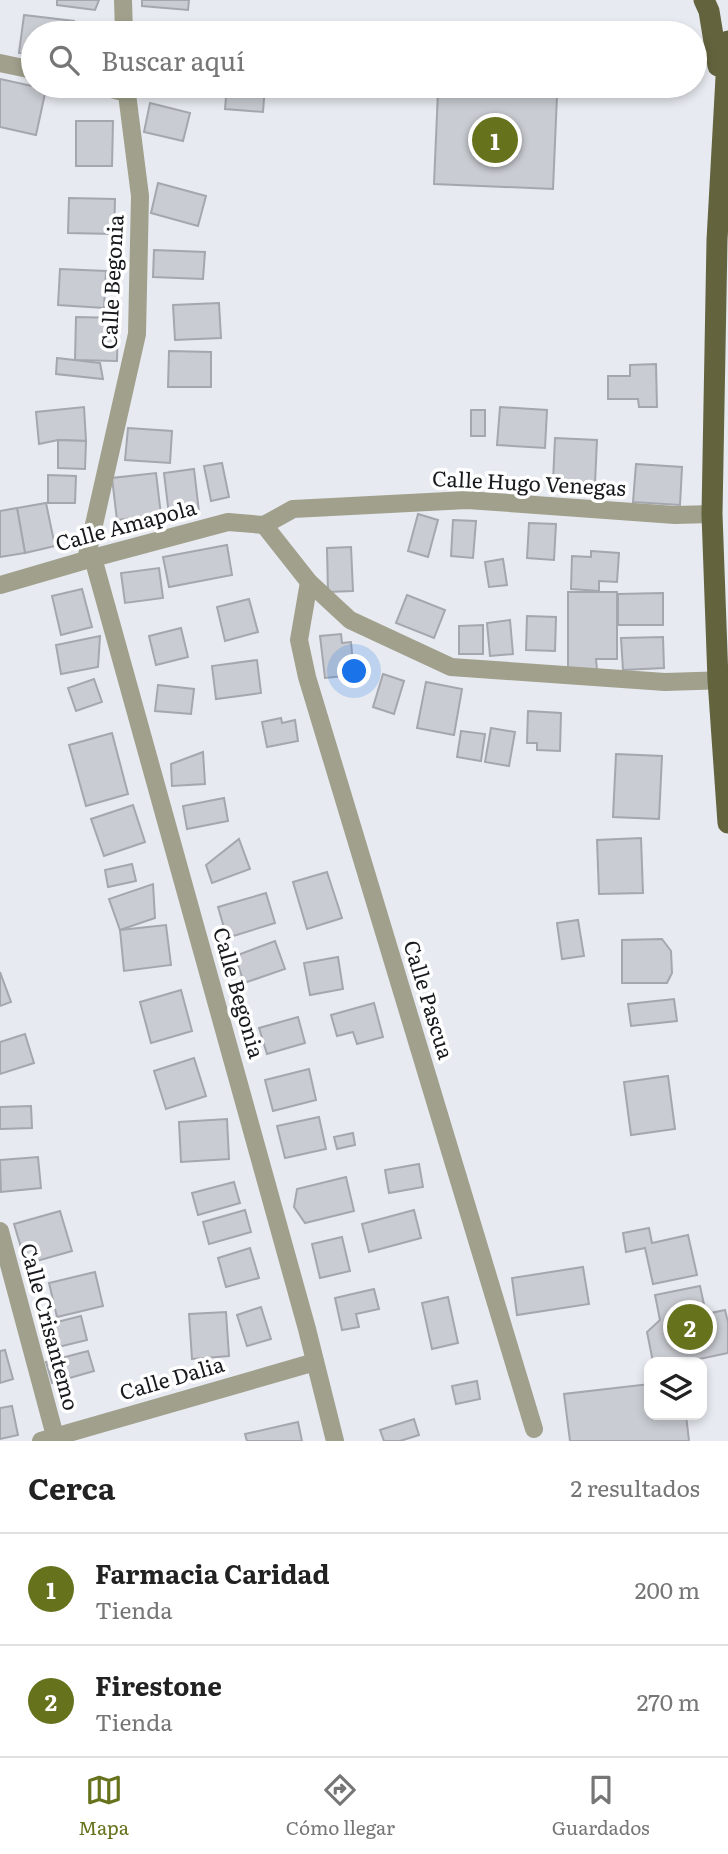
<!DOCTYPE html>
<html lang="es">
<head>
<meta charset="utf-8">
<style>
  :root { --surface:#fff; --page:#f6f6f6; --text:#222; --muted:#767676; --line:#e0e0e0; --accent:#67721d }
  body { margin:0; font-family:Literata,serif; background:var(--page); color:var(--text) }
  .controls { position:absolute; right:21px; bottom:21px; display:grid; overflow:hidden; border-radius:14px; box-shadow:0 4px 10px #0003 }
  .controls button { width:63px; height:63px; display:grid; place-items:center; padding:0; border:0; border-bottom:2px solid var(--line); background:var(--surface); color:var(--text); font:35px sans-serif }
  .you { position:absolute; left:355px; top:672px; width:24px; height:24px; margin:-18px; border:5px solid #fff; border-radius:50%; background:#1a73e8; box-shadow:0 0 0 10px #1a73e833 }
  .badge { display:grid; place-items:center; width:46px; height:46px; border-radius:50%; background:var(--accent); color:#fff; font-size:23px; font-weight:700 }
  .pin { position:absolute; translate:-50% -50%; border:4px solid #fff; box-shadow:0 2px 7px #0006 }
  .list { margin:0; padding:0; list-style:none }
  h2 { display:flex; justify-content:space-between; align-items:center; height:91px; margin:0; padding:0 28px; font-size:30px }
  h2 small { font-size:23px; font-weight:400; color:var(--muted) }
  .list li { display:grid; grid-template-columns:46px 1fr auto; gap:21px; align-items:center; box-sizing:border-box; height:112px; padding:0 28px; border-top:2px solid var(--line) }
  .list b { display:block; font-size:26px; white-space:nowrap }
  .list p { margin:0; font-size:23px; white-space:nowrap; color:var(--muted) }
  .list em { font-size:23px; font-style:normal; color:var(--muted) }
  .icon { flex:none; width:38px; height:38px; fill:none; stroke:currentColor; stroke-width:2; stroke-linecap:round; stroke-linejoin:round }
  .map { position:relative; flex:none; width:728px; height:1441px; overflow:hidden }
  .search { position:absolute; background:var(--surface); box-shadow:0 4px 10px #0003; left:21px; right:21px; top:21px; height:77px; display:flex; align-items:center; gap:18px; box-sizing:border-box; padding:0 24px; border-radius:38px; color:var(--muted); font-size:26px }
  .sheet { height:315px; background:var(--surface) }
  nav { display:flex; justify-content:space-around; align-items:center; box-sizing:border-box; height:98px; border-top:2px solid var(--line); background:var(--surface); font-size:19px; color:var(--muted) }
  nav a { display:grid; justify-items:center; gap:4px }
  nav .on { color:var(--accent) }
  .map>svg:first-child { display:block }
</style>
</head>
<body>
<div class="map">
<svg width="728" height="1441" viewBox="0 0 728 1441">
  <rect width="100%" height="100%" fill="#e7eaf0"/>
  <g fill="#c9ccd2" stroke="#a5a7ae" stroke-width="2">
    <path d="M57 0H99L95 10 57 5Z"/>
    <path d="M142 0H189L188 10 142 6Z"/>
    <path d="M24 15 74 21 73 33H33V55L19 53Z"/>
    <path d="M0 79 46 89 36 135 0 127Z"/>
    <path d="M227 86H265L263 112 225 109Z"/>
    <path d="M438 91 557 96 553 189 434 184Z"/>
    <path d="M150 103 190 113 183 141 144 132Z"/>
    <path d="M76 121H113L112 166H76Z"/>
    <path d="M158 183 206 196 198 226 151 213Z"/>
    <path d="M69 198 115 199 114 234 68 233Z"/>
    <path d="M154 250 205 252 203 279 153 277Z"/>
    <path d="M60 269 106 271 104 308 58 305Z"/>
    <path d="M219 303 221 338 175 340 173 305Z"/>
    <path d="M76 317 118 318 117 361 75 360Z"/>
    <path d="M169 351 211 352V387H168Z"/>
    <path d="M57 358 100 363 103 379 56 374Z"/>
    <path d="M656 364 657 407H639L638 399H608V376H630V365Z"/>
    <path d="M84 407 86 441 58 440 39 444 36 412Z"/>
    <path d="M500 407 547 410 545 448 497 445Z"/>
    <rect x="471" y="410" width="14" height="26"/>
    <path d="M128 428 172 431 170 463 125 460Z"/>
    <path d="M555 438 597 440 595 483 553 481Z"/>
    <path d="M58 440 86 441 85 469 58 468Z"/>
    <path d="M222 463 229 497 211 501 204 466Z"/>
    <path d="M636 464 682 467 680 505 633 502Z"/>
    <path d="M194 469 199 512 169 515 164 473Z"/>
    <path d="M156 473 161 515 117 520 112 478Z"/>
    <path d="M48 475 76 476 75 503H48Z"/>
    <path d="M46 503 55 546 25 553 17 508Z"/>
    <path d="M17 508 25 553 0 557V511Z"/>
    <path d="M418 514 438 520 428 557 408 551Z"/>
    <path d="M453 520 476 521 473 558 451 556Z"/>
    <path d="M529 523 556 524 554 560 527 558Z"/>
    <path d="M227 545 232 575 169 587 163 557Z"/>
    <path d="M351 547 353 591 328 592 327 548Z"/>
    <path d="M591 551 619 553 617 582 599 581V591L571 589 572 556 591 557Z"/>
    <path d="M503 559 507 585 489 587 485 562Z"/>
    <path d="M159 568 163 598 125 603 121 573Z"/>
    <path d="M82 589 92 627 61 635 52 596Z"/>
    <path d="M568 592H617V659H596L597 670H568Z"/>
    <path d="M663 593V625H618V594Z"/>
    <path d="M407 595 445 610 434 638 396 623Z"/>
    <path d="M249 599 258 632 225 641 217 607Z"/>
    <path d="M527 616 556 617 555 651 526 650Z"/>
    <path d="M510 620 513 654 490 656 487 623Z"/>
    <path d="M483 625V654H459V626Z"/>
    <path d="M181 628 188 657 156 665 149 636Z"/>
    <path d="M341 634 342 643 351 642 354 675 325 678 320 636Z"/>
    <path d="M100 636 98 667 61 674 56 645Z"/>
    <path d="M663 637 664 668 623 670 621 638Z"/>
    <path d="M257 660 261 693 216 699 212 666Z"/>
    <path d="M383 674 404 681 394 714 373 707Z"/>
    <path d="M94 679 102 702 76 711 68 688Z"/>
    <path d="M426 682 462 689 454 735 417 728Z"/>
    <path d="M158 685 194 689 191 714 155 711Z"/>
    <path d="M528 711 561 713 560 751 537 750V743H527Z"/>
    <path d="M281 718 282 723 295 720 298 741 267 747 262 722Z"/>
    <path d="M491 728 515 732 509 766 485 762Z"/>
    <path d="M461 731 485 734 481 761 457 757Z"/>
    <path d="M112 733 128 794 86 806 69 745Z"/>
    <path d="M203 752 205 784 172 786 171 764Z"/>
    <path d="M616 754 662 756 659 819 613 817Z"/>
    <path d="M224 798 228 821 187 829 183 806Z"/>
    <path d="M133 805 145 842 104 856 91 819Z"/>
    <path d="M641 838 643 893 599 894 597 840Z"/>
    <path d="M239 839 250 869 212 883 206 865Z"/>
    <path d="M132 864 136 881 108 887 105 870Z"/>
    <path d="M327 872 342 918 307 929 293 882Z"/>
    <path d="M153 884 155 918 120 930 109 899Z"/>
    <path d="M266 893 275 923 227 938 218 907Z"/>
    <path d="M578 920 584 956 562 959 557 923Z"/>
    <path d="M166 925 171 965 124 971 120 930Z"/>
    <path d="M662 939 671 951 672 973 667 983H622V940Z"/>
    <path d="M275 941 285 969 244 983 235 956Z"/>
    <path d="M338 957 343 989 310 995 304 963Z"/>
    <path d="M0 972 11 1002 0 1006Z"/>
    <path d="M181 990 192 1031 151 1043 140 1002Z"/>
    <path d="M674 999 677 1021 631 1026 628 1004Z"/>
    <path d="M374 1003 383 1037 357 1044 353 1032 337 1036 331 1015Z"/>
    <path d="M298 1017 305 1043 267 1054 259 1028Z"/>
    <path d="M25 1034 34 1063 0 1074V1042Z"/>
    <path d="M194 1058 206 1096 166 1109 154 1071Z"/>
    <path d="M309 1069 316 1100 273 1111 265 1080Z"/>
    <path d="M668 1076 675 1129 631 1135 624 1082Z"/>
    <path d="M31 1106 32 1128 0 1129V1107Z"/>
    <path d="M319 1117 326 1149 285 1158 277 1126Z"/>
    <path d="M227 1119 229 1159 181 1162 179 1122Z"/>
    <path d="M353 1133 355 1145 337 1149 334 1137Z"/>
    <path d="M38 1157 41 1188 1 1192 0 1160Z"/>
    <path d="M419 1164 423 1187 389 1193 385 1170Z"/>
    <path d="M346 1177 354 1211 305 1223 294 1207 297 1189Z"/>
    <path d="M234 1182 240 1203 198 1215 192 1193Z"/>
    <path d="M245 1210 251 1232 209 1244 203 1222Z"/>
    <path d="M414 1210 421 1238 369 1252 362 1224Z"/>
    <path d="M60 1211 72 1251 26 1264 14 1224Z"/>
    <path d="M649 1228 652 1243 688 1235 697 1275 653 1284 645 1248 626 1252 623 1233Z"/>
    <path d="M342 1237 350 1271 320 1278 312 1244Z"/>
    <path d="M250 1248 259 1278 226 1287 218 1258Z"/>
    <path d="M583 1267 589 1304 517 1315 512 1278Z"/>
    <path d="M95 1272 103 1306 57 1317 49 1283Z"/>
    <path d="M700 1286 706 1314 725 1310 728 1322V1353L685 1362H653L647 1332 660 1320 655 1295Z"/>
    <path d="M374 1289 379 1309 356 1314 359 1327 342 1330 335 1298Z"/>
    <path d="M448 1297 458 1343 432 1349 422 1303Z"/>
    <path d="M261 1307 271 1339 247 1346 237 1315Z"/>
    <path d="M226 1312 229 1356 192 1359 189 1314Z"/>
    <path d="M81 1316 87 1340 54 1348 49 1324Z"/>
    <path d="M5 1350 13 1379 0 1383V1351Z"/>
    <path d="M88 1351 94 1371 52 1383 46 1362Z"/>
    <path d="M477 1381 480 1399 456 1404 452 1386Z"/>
    <path d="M649 1384V1415H686L689 1441H570L564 1394Z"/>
    <path d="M12 1406 18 1435 0 1439V1408Z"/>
    <path d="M414 1419 419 1435 400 1441H384L380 1430Z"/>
    <path d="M298 1422 302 1441H247L245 1434Z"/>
  </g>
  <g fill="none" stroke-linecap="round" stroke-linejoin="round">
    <g stroke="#a0a08c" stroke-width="18">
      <path d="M123 0 124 33"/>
      <path d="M0 63 33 70"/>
      <path d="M100 86 127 93"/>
      <path d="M264 525 309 582 350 620 451 667 665 682 728 680"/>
      <path d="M264 525 293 509 467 500 675 515 712 514"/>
      <path d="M93 558 307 1329 335 1441"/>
      <path d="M86 560 137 334 140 196 126 86"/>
      <path d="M309 582 299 640 307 677 534 1429"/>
      <path d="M0 585 93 558 228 522 264 525"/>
      <path d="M0 1231 55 1436"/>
      <path d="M41 1441 315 1362"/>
    </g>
    <g stroke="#63633e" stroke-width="21">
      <path d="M704 0 709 11 718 66"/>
      <path d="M728 41 717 240 712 514 718 680 728 823"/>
    </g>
  </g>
  <g text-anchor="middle" stroke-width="7" stroke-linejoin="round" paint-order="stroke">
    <g font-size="21" fill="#18191c" stroke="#fff">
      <text transform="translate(113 282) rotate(-87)" y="7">Calle Begonia</text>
      <text transform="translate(529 484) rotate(3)" y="7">Calle Hugo Venegas</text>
      <text transform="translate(126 526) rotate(-15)" y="7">Calle Amapola</text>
      <text transform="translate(238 993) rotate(74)" y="7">Calle Begonia</text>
      <text transform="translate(428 1000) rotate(73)" y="7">Calle Pascua</text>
      <text transform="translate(49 1327) rotate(75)" y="7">Calle Crisantemo</text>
      <text transform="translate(172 1379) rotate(-16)" y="7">Calle Dalia</text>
    </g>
  </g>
</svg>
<div class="controls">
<button><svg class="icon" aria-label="layers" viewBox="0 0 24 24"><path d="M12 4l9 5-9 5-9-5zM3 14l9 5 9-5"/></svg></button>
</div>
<div class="you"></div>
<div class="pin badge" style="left:495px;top:140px">1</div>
<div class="pin badge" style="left:690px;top:1327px">2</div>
<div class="search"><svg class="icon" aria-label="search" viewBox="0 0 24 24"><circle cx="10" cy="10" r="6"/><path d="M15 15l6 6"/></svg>Buscar aquí</div>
</div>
<section class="sheet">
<h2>Cerca<small>2 resultados</small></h2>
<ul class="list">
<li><span class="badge">1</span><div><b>Farmacia Caridad</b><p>Tienda</p></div><em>200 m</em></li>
<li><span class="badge">2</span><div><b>Firestone</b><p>Tienda</p></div><em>270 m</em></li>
</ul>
</section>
<nav>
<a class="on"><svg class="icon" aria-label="map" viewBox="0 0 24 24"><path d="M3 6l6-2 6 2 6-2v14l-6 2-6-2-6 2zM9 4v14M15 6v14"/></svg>Mapa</a>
<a><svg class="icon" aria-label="directions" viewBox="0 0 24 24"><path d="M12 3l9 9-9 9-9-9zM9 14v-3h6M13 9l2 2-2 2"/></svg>Cómo llegar</a>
<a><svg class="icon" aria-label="saved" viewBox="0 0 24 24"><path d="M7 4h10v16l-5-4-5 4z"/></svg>Guardados</a>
</nav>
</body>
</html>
